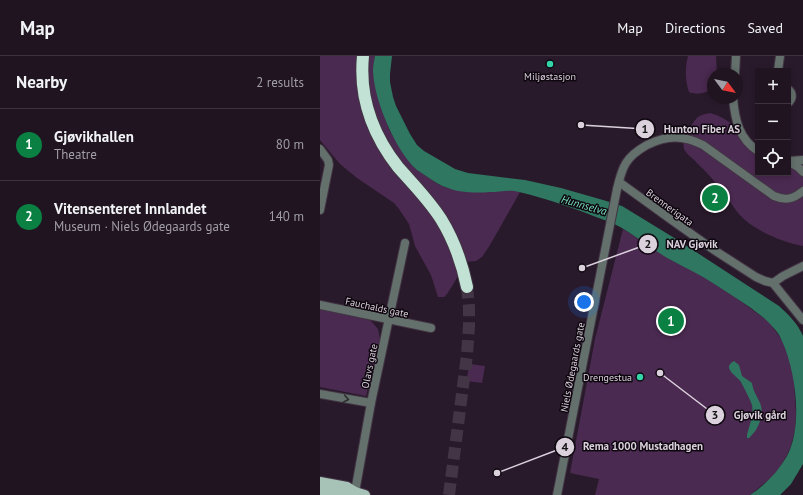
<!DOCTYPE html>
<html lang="en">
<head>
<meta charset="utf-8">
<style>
  :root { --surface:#1f1420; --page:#2c212d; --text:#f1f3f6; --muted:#a19ea5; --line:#3c333e; --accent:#0b8043 }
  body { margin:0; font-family:"PT Sans",sans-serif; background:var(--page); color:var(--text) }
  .controls { position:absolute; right:12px; top:12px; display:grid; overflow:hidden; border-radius:0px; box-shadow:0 2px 6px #0003 }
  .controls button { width:36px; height:36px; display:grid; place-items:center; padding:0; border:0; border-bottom:1px solid var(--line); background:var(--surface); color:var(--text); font:20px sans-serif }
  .compass { position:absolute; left:387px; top:12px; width:36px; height:36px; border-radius:50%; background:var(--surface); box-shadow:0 2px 6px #0003; rotate:122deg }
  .you { position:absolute; left:264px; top:246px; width:14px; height:14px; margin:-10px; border:3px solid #fff; border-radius:50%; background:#1a73e8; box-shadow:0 0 0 6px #1a73e833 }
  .badge { display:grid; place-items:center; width:26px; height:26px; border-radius:50%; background:var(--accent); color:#fff; font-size:13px; font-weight:700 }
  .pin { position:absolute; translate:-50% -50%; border:2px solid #fff; box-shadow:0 1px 4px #0006 }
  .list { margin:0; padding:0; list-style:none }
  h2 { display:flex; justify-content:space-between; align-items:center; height:52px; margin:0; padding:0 16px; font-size:17px }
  h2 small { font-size:13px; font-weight:400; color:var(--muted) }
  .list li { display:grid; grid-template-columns:26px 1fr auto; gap:12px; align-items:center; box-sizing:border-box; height:72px; padding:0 16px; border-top:1px solid var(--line) }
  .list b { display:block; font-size:15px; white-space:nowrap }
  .list p { margin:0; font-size:13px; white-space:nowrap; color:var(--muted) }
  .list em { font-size:13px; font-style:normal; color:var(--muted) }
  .icon { flex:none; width:22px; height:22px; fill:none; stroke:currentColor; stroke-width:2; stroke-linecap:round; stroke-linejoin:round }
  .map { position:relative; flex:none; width:483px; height:439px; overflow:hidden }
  header { display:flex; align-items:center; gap:24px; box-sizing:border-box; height:56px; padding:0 20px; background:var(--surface); border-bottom:1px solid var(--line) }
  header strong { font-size:19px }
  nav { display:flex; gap:22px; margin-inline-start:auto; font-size:14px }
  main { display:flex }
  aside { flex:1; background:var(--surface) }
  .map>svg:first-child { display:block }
</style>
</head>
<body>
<header>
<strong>Map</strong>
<nav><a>Map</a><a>Directions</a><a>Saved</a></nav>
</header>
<main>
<aside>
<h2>Nearby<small>2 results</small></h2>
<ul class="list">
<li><span class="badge">1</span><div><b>Gjøvikhallen</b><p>Theatre</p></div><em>80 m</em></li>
<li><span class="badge">2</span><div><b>Vitensenteret Innlandet</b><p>Museum · Niels Ødegaards gate</p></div><em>140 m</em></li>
</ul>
</aside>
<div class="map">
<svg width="483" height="439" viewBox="0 0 483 439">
  <rect width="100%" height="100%" fill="#291a2b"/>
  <g fill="#4b2a51">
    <path d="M0 0H55L53 15 54 25 59 45 69 73 79 90 90 107 97 114 118 128 127 132 171 136 190 134 200 136 170 189 162 201 156 205 145 206C142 212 129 238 124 241 124 241 119 241 118 241L111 219 95 190 89 168 79 153 74 147 37 122 20 108 0 84Z"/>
    <path d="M368 0H396L397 18H393C393 21 394 26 393 29 390 38 376 39 369 36 365 24 365 12 368 0Z"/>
    <path d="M390 57C409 62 424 78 438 92V117H468V102L483 100V190C464 186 440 177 425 164 418 158 413 150 408 143 399 131 389 118 378 108 374 103 366 98 364 93 361 85 373 65 378 61 382 58 386 58 390 57Z"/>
    <path d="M303 173 351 204 382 220 419 244 449 266 462 284 472 311 474 325 476 359 475 374 471 390 467 399 459 413 452 421 430 439H275L279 423 250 417 275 283Z"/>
    <path d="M0 252 45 261 52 266 58 273 60 283 46 340 0 331Z"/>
    <path d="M150 308 165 310 162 327 146 325Z"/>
  </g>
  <g fill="#2f7760">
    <path d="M55 0H72L70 18V26L73 41 76 50 90 78 97 89 104 95 123 106 135 113 148 117 205 124 241 132 283 144 302 150 356 183 459 250C469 259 478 268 483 280V408L471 428 460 439H430C445 429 458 416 467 400 483 370 476 316 462 285 460 279 455 273 450 268 445 262 437 257 431 252 415 241 399 231 383 221 373 215 361 210 351 204 330 193 309 173 287 165 258 154 229 143 199 136 189 133 180 136 170 136 157 137 141 137 128 132 121 130 115 126 109 122 105 119 101 117 97 114 76 96 53 42 53 14 53 10 54 5 55 0Z"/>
    <path d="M414 305 419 309 422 320 432 327C433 335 437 340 440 347 445 359 438 374 429 382H427V379C429 370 434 359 432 349 431 345 423 330 421 326 417 320 401 312 414 305Z"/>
  </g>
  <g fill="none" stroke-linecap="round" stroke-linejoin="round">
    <path stroke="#443546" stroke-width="12" stroke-dasharray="12 6" stroke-linecap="butt" d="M129 439 147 299 149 270V251L147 231"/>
    <g stroke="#423444" stroke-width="10">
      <g id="street">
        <path d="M458 15 460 0"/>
        <path d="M415 18 416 0"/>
        <path d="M468 33C473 37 473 43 468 47"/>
        <path d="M413 42C415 64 419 83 438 95"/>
        <path d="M0 93 8 104 9 109 0 154"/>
        <path d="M468 105 478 111 483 116"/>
        <path d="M469 105 483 104"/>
        <path d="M299 126 353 165 394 194 436 221 445 225 453 227 483 264"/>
        <path d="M453 227 463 220 483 210"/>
        <path d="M0 249 111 272"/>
        <path d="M0 338 51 347"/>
        <path d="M35 436 51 347 85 187"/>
        <path d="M237 439 297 133C299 125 301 115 306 107 311 99 318 94 327 89 347 79 363 79 383 89L454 140C466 145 473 143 483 135"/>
      </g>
    </g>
    <g stroke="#423444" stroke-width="12">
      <g id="primary">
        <path d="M0 426 27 431 35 436 45 439"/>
        <path d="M0 435H10L25 438 35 436"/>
      </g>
    </g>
    <g stroke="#423444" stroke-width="14">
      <path id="highway" d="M43 0C39 41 53 79 78 111 93 128 109 144 121 163 134 184 142 207 147 231"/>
    </g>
    <use href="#street" stroke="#63706b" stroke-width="8"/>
    <use href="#primary" stroke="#a7c2b7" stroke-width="10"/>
    <use href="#highway" stroke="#c2e2d5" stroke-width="12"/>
  </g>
  <defs><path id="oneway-chevron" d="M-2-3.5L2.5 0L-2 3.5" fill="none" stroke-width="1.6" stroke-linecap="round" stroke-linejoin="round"/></defs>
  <use stroke="#2c2c2f" href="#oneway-chevron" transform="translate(26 343) rotate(10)"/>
  <g fill="#34d4a8" stroke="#0e070f" stroke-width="1.5">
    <circle cx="230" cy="8" r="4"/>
    <circle cx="320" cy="321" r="4"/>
  </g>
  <g text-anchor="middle" stroke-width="3" stroke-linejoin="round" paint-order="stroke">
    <g font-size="10" fill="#dbd1dd" stroke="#0e070f">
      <text x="230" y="24">Miljøstasjon</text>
      <text x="312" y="325" text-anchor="end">Drengestua</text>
    </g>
    <g font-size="10" fill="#dbd1dd" stroke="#0e070f">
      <text transform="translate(350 151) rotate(36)" y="4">Brennerigata</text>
      <text transform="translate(57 251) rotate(12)" y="4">Fauchalds gate</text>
      <text transform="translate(49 310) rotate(-78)" y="4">Olavs gate</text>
      <text transform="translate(252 311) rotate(-79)" y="4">Niels Ødegaards gate</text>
    </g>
    <g font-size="11" font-style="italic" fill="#78e1bd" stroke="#0e070f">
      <text transform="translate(264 149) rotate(16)" y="4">Hunnselva</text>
    </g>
  </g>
  <path fill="none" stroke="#dbd1dd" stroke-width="1.5" d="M261 69L325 73M262 212L328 188M340 317L395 359M177 417L245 391"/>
  <g fill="#dbd1dd" stroke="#0e070f" stroke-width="1.5">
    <circle cx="261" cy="69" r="4"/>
    <circle cx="262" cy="212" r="4"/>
    <circle cx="340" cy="317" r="4"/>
    <circle cx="177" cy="417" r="4"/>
    <circle cx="325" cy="73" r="10"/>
    <circle cx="328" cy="188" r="10"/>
    <circle cx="395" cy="359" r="10"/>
    <circle cx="245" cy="391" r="10"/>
  </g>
  <g font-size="12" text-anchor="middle" font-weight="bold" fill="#111">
    <text x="325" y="77">1</text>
    <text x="328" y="192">2</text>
    <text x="395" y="363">3</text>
    <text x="245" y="395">4</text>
  </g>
  <g font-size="11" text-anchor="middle" font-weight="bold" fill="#dbd1dd" stroke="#0e070f" stroke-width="3" stroke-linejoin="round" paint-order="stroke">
    <text x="382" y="77">Hunton Fiber AS</text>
    <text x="372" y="192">NAV Gjøvik</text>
    <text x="440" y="363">Gjøvik gård</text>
    <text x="323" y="394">Rema 1000 Mustadhagen</text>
  </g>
</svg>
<div class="controls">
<button>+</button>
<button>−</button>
<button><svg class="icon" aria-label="locate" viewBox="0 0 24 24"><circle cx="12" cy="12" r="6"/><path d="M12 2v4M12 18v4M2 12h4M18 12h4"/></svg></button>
</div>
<svg class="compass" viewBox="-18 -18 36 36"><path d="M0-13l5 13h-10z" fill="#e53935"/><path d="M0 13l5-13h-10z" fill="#a19ea5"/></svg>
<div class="you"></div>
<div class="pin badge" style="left:351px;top:265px">1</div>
<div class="pin badge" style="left:395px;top:142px">2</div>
</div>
</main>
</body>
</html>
